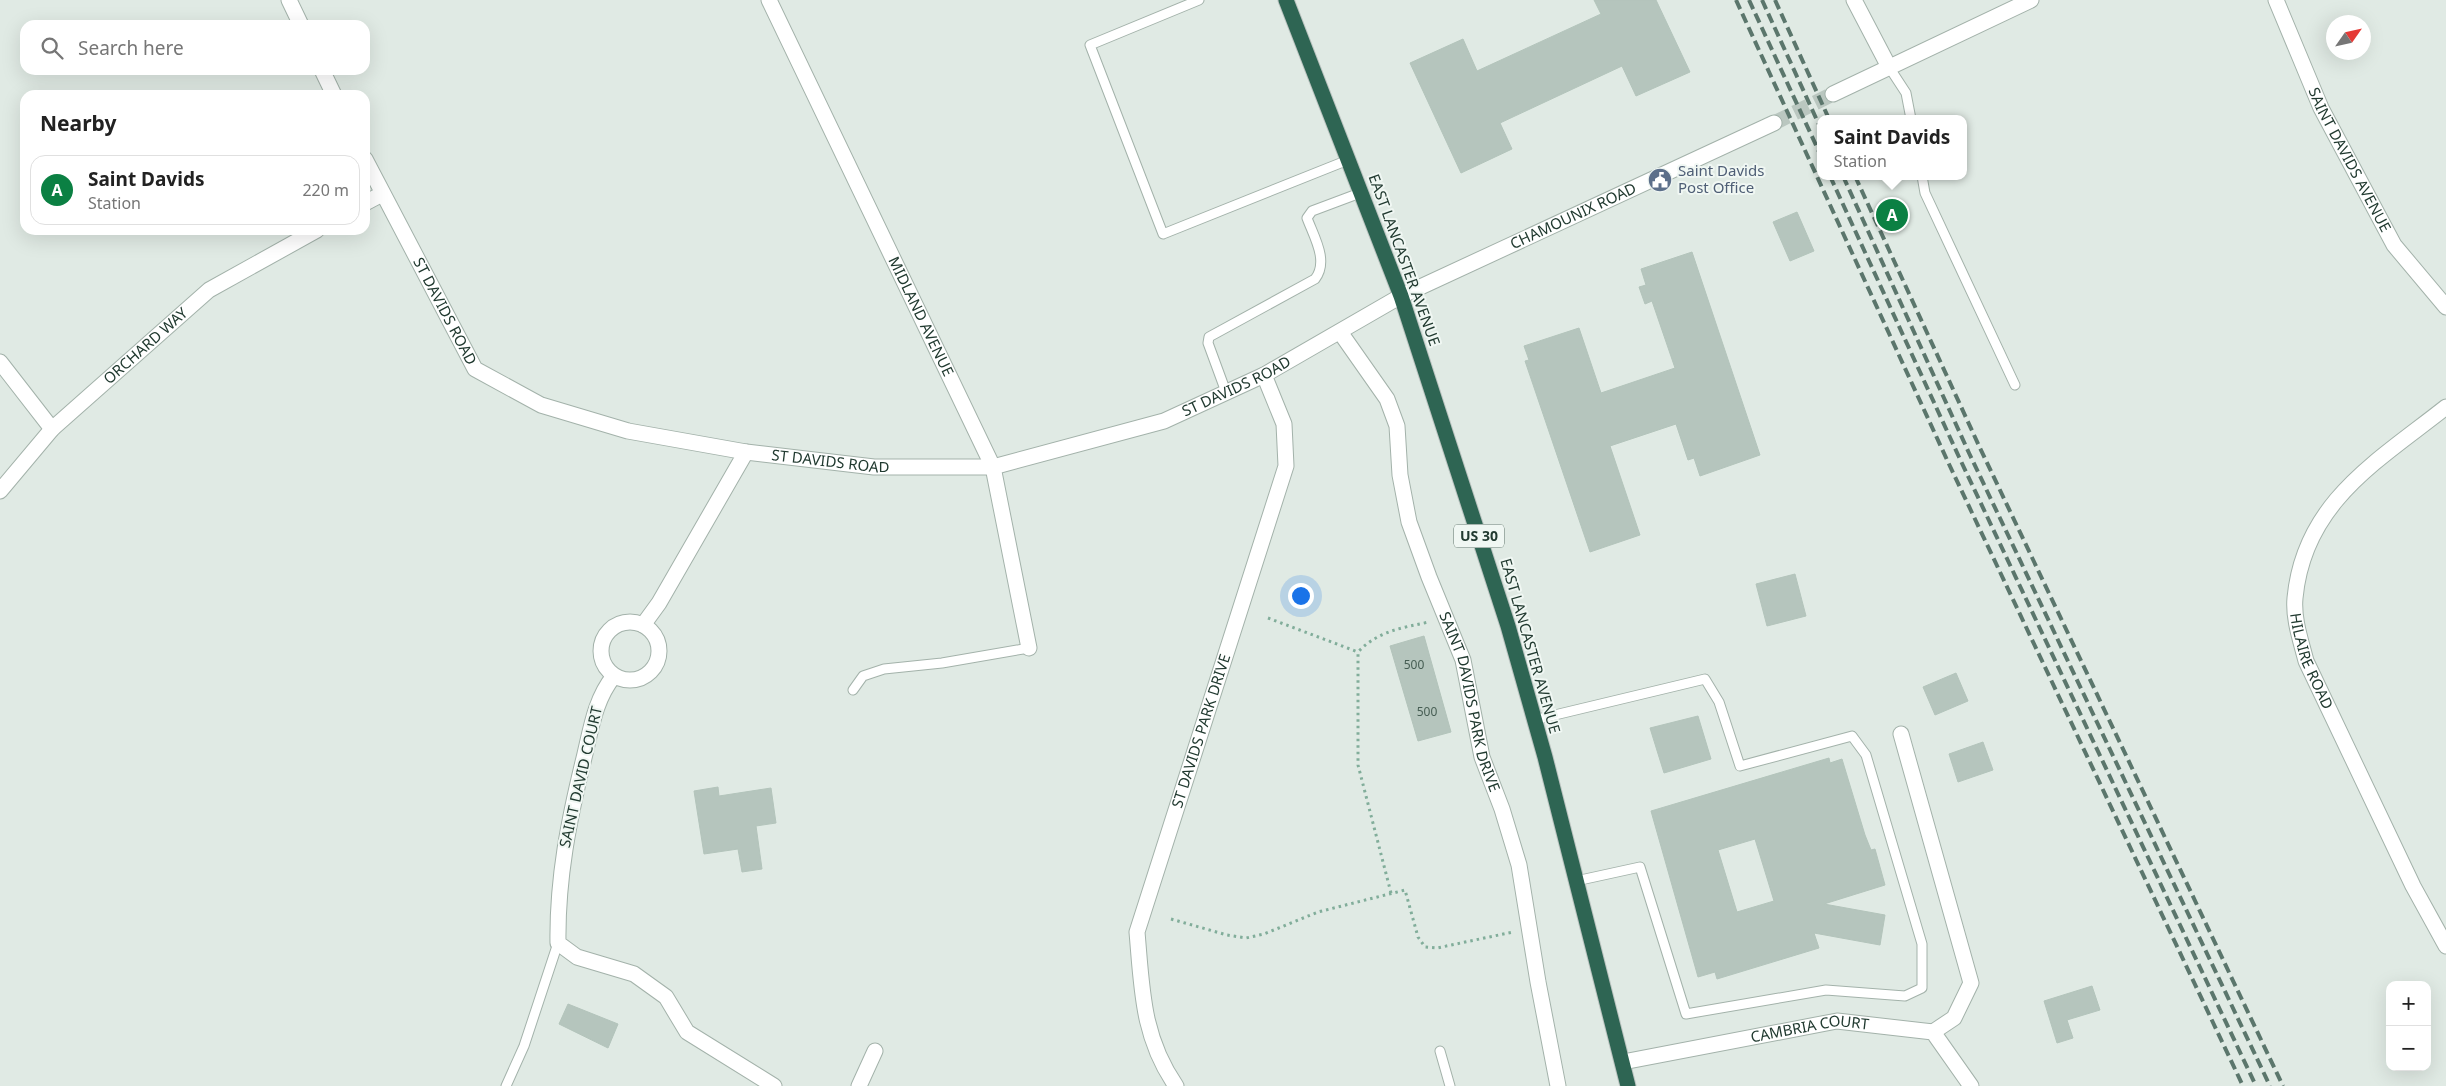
<!DOCTYPE html>
<html lang="en">
<head>
<meta charset="utf-8">
<style>
  :root { --surface:#fff; --page:#f2f2f2; --text:#222; --muted:#767676; --line:#e0e0e0; --accent:#0b8043 }
  body { margin:0; font-family:"Noto Sans",sans-serif; background:var(--page); color:var(--text) }
  .controls { position:absolute; right:15px; bottom:15px; display:grid; overflow:hidden; border-radius:10px; box-shadow:0 5px 20px #0002 }
  .controls button { width:45px; height:45px; display:grid; place-items:center; padding:0; border:0; border-bottom:1px solid var(--line); background:var(--surface); color:var(--text); font:25px sans-serif }
  .compass { position:absolute; left:2326px; top:15px; width:45px; height:45px; border-radius:50%; background:var(--surface); box-shadow:0 5px 20px #0002; rotate:56deg }
  .you { position:absolute; left:1300px; top:595px; width:18px; height:18px; margin:-12px; border:4px solid #fff; border-radius:50%; background:#1a73e8; box-shadow:0 0 0 8px #1a73e833 }
  .badge { display:grid; place-items:center; width:32px; height:32px; border-radius:50%; background:var(--accent); color:#fff; font-size:16px; font-weight:700 }
  .pin { position:absolute; translate:-50% -50%; border:2px solid #fff; box-shadow:0 1px 5px #0006 }
  .popup { position:absolute; left:1817px; top:115px; width:150px; height:65px; box-sizing:border-box; display:grid; place-content:center; border-radius:10px; background:var(--surface); filter:drop-shadow(0 1px 4px #0005); font-size:16px; white-space:nowrap; color:var(--muted) }
  .popup b { font-size:19px; color:var(--text) }
  .popup::after { content:''; position:absolute; left:50%; top:100%; margin-left:-10px; border:10px solid transparent; border-top-color:var(--surface) }
  .list { margin:0; padding:0; list-style:none }
  h2 { display:flex; justify-content:space-between; align-items:center; height:65px; margin:0; padding:0 20px; font-size:21px }
  h2 small { font-size:16px; font-weight:400; color:var(--muted) }
  .list li { display:grid; grid-template-columns:32px 1fr auto; gap:15px; align-items:center; box-sizing:border-box; height:70px; margin:0 10px 10px; padding:0 10px; border:1px solid var(--line); border-radius:15px }
  .list b { display:block; font-size:19px; white-space:nowrap }
  .list p { margin:0; font-size:16px; white-space:nowrap; color:var(--muted) }
  .list em { font-size:16px; font-style:normal; color:var(--muted) }
  .icon { flex:none; width:28px; height:28px; fill:none; stroke:currentColor; stroke-width:2; stroke-linecap:round; stroke-linejoin:round }
  .map { position:relative; flex:none; width:2446px; height:1086px; overflow:hidden }
  .search { position:absolute; background:var(--surface); box-shadow:0 5px 20px #0002; left:20px; top:20px; width:350px; height:55px; display:flex; align-items:center; gap:12px; box-sizing:border-box; padding:0 18px; border-radius:15px; color:var(--muted); font-size:19px }
  .panel { position:absolute; background:var(--surface); box-shadow:0 5px 20px #0002; left:20px; top:90px; width:350px; height:145px; border-radius:15px }
  .map>svg:first-child { display:block }
</style>
</head>
<body>
<div class="map">
<svg width="2446" height="1086" viewBox="0 0 2446 1086">
  <rect width="100%" height="100%" fill="#e0eae4"/>
  <g fill="#b5c5bd" stroke="#b3c4bb" fill-rule="evenodd">
    <path d="M1594 0H1656L1690 72 1636 96 1622 66 1500 123 1512 149 1461 173 1410 63 1463 39 1477 71 1601 14Z"/>
    <path d="M1797 212 1814 251 1790 261 1773 222Z"/>
    <path d="M1692 252 1760 455 1700 476 1694 458 1688 460 1676 424 1610 446 1640 535 1590 552 1525 361 1529 360 1524 346 1579 328 1601 393 1675 368 1652 301 1645 304 1639 287 1646 285 1641 269Z"/>
    <path d="M1795 574 1806 616 1767 626 1756 584Z"/>
    <path d="M1424 636 1451 732 1418 741 1390 646Z"/>
    <path d="M1956 673 1968 701 1935 715 1923 687Z"/>
    <path d="M1698 716 1711 759 1664 773 1650 728Z"/>
    <path d="M1983 742 1993 770 1958 782 1949 754Z"/>
    <path d="M1829 758 1830 763 1842 759 1865 835 1871 850 1875 849 1885 885 1824 904 1885 915 1880 945 1814 933 1819 948 1717 979 1715 972 1698 977 1651 811ZM1755 839 1774 901 1737 912 1718 850Z"/>
    <path d="M718 787 719 796 771 788 776 823 756 826 762 869 742 872 738 849 704 854 694 791Z"/>
    <path d="M2092 986 2100 1010 2067 1020 2073 1038 2057 1043 2044 1001Z"/>
    <path d="M568 1004 618 1024 608 1048 559 1024Z"/>
  </g>
  <g fill="none" stroke-linecap="round" stroke-linejoin="round">
    <path stroke="#bac7c0" stroke-width="15" stroke-dasharray="15 8" stroke-linecap="butt" d="M1774 123 1833 94"/>
    <g stroke="#a3b2aa" stroke-width="11">
      <g id="lane">
        <path d="M1199 0 1090 45 1163 234 1348 160"/>
        <path d="M1889 67 1906 93 1911 119"/>
        <path d="M1922 176 1925 193 2015 385"/>
        <path d="M1226 392 1208 343 1209 337 1315 279C1329 261 1314 237 1307 218L1312 211 1360 193"/>
        <path d="M853 690 863 676 884 669 942 663 1029 648"/>
        <path d="M1534 720 1705 679 1719 702 1740 766 1852 736 1866 755 1922 944V988L1905 996 1826 990 1686 1014 1640 867 1576 881"/>
        <path d="M1440 1051 1450 1086"/>
        <path d="M506 1086 524 1046 558 943"/>
      </g>
    </g>
    <g stroke="#a3b2aa" stroke-width="17">
      <g id="street">
        <path d="M289 0 301 25"/>
        <path id="s1" d="M769 0 993 467 1029 648"/>
        <path d="M1854 0 1889 67"/>
        <path id="s2" d="M2276 0 2321 108 2394 245 2446 307"/>
        <path d="M322 70 334 95"/>
        <path d="M1833 94 2031 0"/>
        <path id="s3" d="M365 159 475 369 541 405 628 431 746 452 874 467H993L1164 421 1264 375 1401 296 1774 123"/>
        <path d="M365 203 382 194"/>
        <path id="s4" d="M1340 332 1387 399 1397 426 1400 475 1409 522 1429 577 1463 660 1482 757 1502 809 1519 865 1538 982 1558 1086"/>
        <path d="M0 362 52 429"/>
        <path id="s5" d="M2446 407C2378 461 2304 502 2295 598 2293 619 2301 641 2306 661L2413 886 2446 946"/>
        <path id="s6" d="M0 491 52 429 209 290 317 230"/>
        <circle cx="630" cy="651" r="29"/>
        <path d="M643 625 659 603 746 452"/>
        <path d="M614 676C595 699 591 729 584 758 569 819 557 879 558 943L577 957 634 974 666 997 687 1032 774 1086"/>
        <path d="M1901 734 1971 983 1954 1018 1933 1032"/>
        <path id="s7" d="M1623 1062 1837 1021 1933 1032 1971 1086"/>
        <path d="M859 1086 875 1051"/>
        <path id="s8" d="M1176 1086C1142 1037 1142 989 1137 932L1286 466 1284 424 1264 375"/>
      </g>
    </g>
    <g stroke="#bcc4c1" stroke-width="17">
      <path id="highway" d="M1286 0 1401 296 1508 626 1545 757 1628 1086"/>
    </g>
    <g stroke="#81ad9a" stroke-width="3" stroke-dasharray="2.5 4" stroke-linecap="butt">
      <path d="M1268 618 1358 652"/>
      <path d="M1391 893 1358 765V652C1378 631 1401 628 1429 622"/>
      <path d="M1171 919 1227 935 1246 938 1264 934 1318 912 1405 890 1418 937 1425 947 1437 948 1513 932"/>
    </g>
    <use href="#lane" stroke="#fff" stroke-width="9"/>
    <use href="#street" stroke="#fff" stroke-width="15"/>
    <use href="#highway" stroke="#2e6553" stroke-width="15"/>
    <g stroke="#5b766c" stroke-width="4" stroke-dasharray="10 5" stroke-linecap="butt">
      <path d="M1736 0 1948 462 2243 1086"/>
      <path d="M1749 0 1821 156"/>
      <path d="M1762 0 1821 129"/>
      <path d="M1775 0 1829 119"/>
      <path d="M1830 176 1959 457 2256 1086"/>
      <path d="M1843 176 1969 453 2270 1086"/>
      <path d="M1855 176 1980 448 2283 1086"/>
    </g>
  </g>
  <defs>
    <g id="civic-disc" transform="scale(1.25)"><circle r="9.5" fill="#5c6f8a" stroke="#f0f7f3"/><path d="M-.6-6.5H3V-4.5H.6V-3L4-1V1h2V6H-6V1h2V-1L-.6-3ZM-1.2 2.5V6h2.4V2.5Z" fill="#fff"/></g>
  </defs>
  <g fill-rule="evenodd">
    <use href="#civic-disc" x="1660" y="180"/>
  </g>
  <g text-anchor="middle" stroke-width="4" stroke-linejoin="round" paint-order="stroke">
    <g font-size="12" fill="#465d53">
      <text x="1414" y="669">500</text>
      <text x="1427" y="716">500</text>
    </g>
    <rect fill="#f0f7f3" stroke="#5f736a" stroke-width="1" x="1454" y="524.5" width="50" height="23" rx="4"/>
    <g font-size="14" font-weight="bold" fill="#213a30">
      <text x="1479" y="541">US 30</text>
    </g>
    <g font-size="15" fill="#213a30" stroke="#f0f7f3">
      <text dy="5" stroke="none"><textPath href="#s2" startOffset="176">SAINT DAVIDS AVENUE</textPath></text>
      <text dy="5" stroke="none"><textPath href="#s3" startOffset="1406">CHAMOUNIX ROAD</textPath></text>
      <text transform="translate(1404 260) rotate(70)" y="5">EAST LANCASTER AVENUE</text>
      <text dy="5" stroke="none"><textPath href="#s3" startOffset="172">ST DAVIDS ROAD</textPath></text>
      <text dy="5" stroke="none"><textPath href="#s1" startOffset="351">MIDLAND AVENUE</textPath></text>
      <text dy="5" stroke="none"><textPath href="#s6" startOffset="206">ORCHARD WAY</textPath></text>
      <text dy="5" stroke="none"><textPath href="#s3" startOffset="1028">ST DAVIDS ROAD</textPath></text>
      <text dy="5" stroke="none"><textPath href="#s3" startOffset="608">ST DAVIDS ROAD</textPath></text>
      <text transform="translate(1530 646) rotate(74)" y="5">EAST LANCASTER AVENUE</text>
      <text dy="5" stroke="none"><textPath href="#s5" startOffset="318">HILAIRE ROAD</textPath></text>
      <text dy="5" stroke="none"><textPath href="#s4" startOffset="398">SAINT DAVIDS PARK DRIVE</textPath></text>
      <text dy="5" stroke="none"><textPath href="#s8" startOffset="372">ST DAVIDS PARK DRIVE</textPath></text>
      <text transform="translate(581 777) rotate(-77)" y="5">SAINT DAVID COURT</text>
      <text dy="5" stroke="none"><textPath href="#s7" startOffset="190">CAMBRIA COURT</textPath></text>
    </g>
    <g font-size="15" fill="#4e5e75" stroke="#f0f7f3" text-anchor="start">
      <text x="1678" y="176">Saint Davids<tspan x="1678" dy="17">Post Office</tspan></text>
    </g>
  </g>
</svg>
<div class="controls">
<button>+</button>
<button>−</button>
</div>
<svg class="compass" viewBox="-18 -18 36 36"><path d="M0-13l5 13h-10z" fill="#e53935"/><path d="M0 13l5-13h-10z" fill="#767676"/></svg>
<div class="you"></div>
<div class="pin badge" style="left:1892px;top:215px">A</div>
<div class="popup"><b>Saint Davids</b>Station</div>
<div class="search"><svg class="icon" aria-label="search" viewBox="0 0 24 24"><circle cx="10" cy="10" r="6"/><path d="M15 15l6 6"/></svg>Search here</div>
<section class="panel">
<h2>Nearby<small></small></h2>
<ul class="list">
<li><span class="badge">A</span><div><b>Saint Davids</b><p>Station</p></div><em>220 m</em></li>
</ul>
</section>
</div>
</body>
</html>
